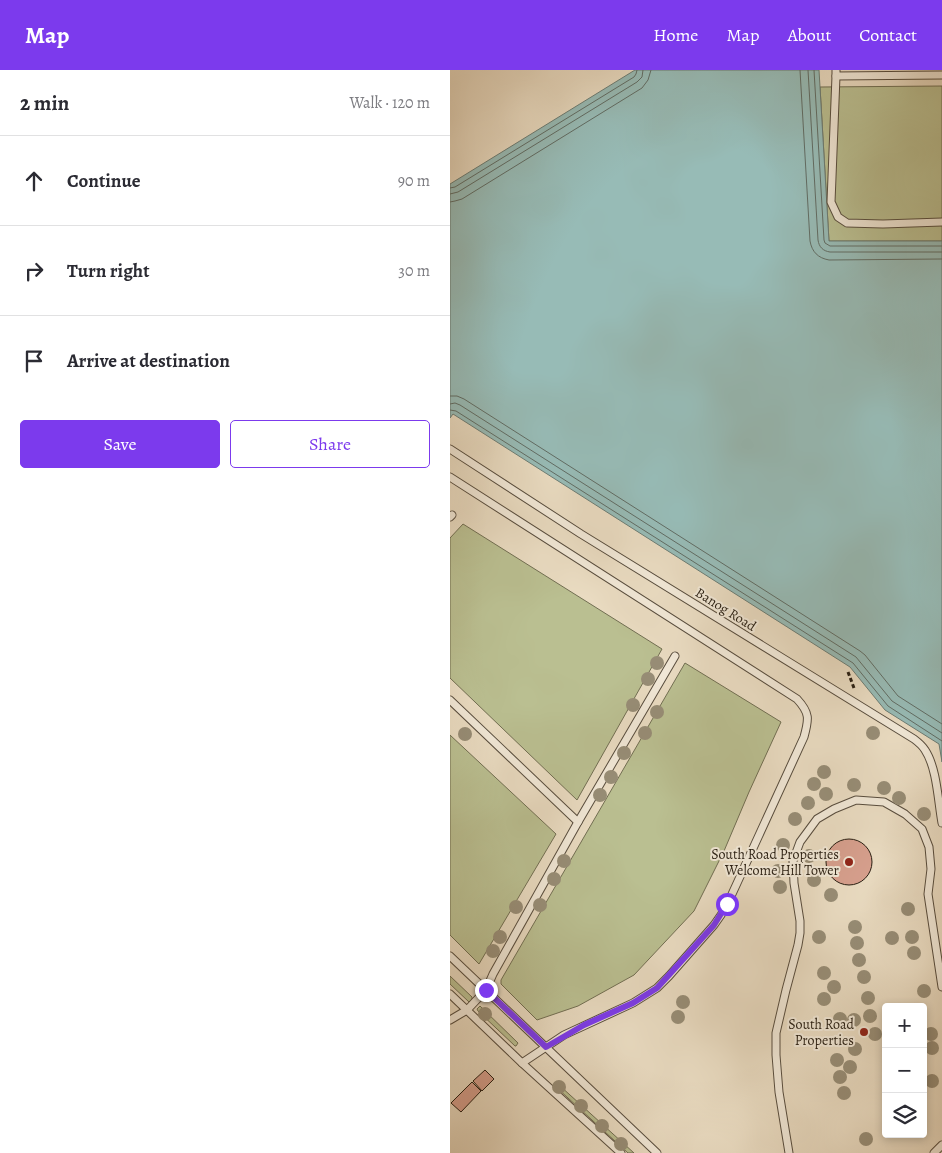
<!DOCTYPE html>
<html lang="en">
<head>
<meta charset="utf-8">
<style>
  :root { --surface:#fff; --page:#f2f2f3; --text:#2b2b33; --muted:#7c7c81; --line:#e1e1e2; --accent:#7c3aed }
  body { margin:0; font-family:Alegreya,serif; background:var(--page); color:var(--text) }
  .controls { position:absolute; right:15px; bottom:15px; display:grid; overflow:hidden; border-radius:5px; box-shadow:0 2px 8px #0003 }
  .controls button { width:45px; height:45px; display:grid; place-items:center; padding:0; border:0; border-bottom:1px solid var(--line); background:var(--surface); color:var(--text); font:25px sans-serif }
  .stop { position:absolute; width:15px; height:15px; margin:-11px; border:4px solid #7c3aed; border-radius:50%; background:#fff }
  .stop.end { background:#7c3aed; border-color:#fff; box-shadow:0 1px 5px #0008 }
  .list { margin:0; padding:0; list-style:none }
  h2 { display:flex; justify-content:space-between; align-items:center; height:65px; margin:0; padding:0 20px; font-size:21px }
  h2 small { font-size:16px; font-weight:400; color:var(--muted) }
  .list li { display:grid; grid-template-columns:32px 1fr auto; gap:15px; align-items:center; box-sizing:border-box; height:90px; padding:0 20px; border-top:1px solid var(--line) }
  .list b { display:block; font-size:19px; white-space:nowrap }
  .list em { font-size:16px; font-style:normal; color:var(--muted) }
  .actions { display:flex; gap:10px; padding:15px 20px }
  .actions a { flex:1; padding:11px 0; border:1px solid var(--accent); border-radius:5px; text-align:center; font-size:18px; color:var(--accent) }
  .actions .main { background:var(--accent); color:#fff }
  .icon { flex:none; width:28px; height:28px; fill:none; stroke:currentColor; stroke-width:2; stroke-linecap:round; stroke-linejoin:round }
  .map { position:relative; flex:none; width:492px; height:1083px; overflow:hidden }
  header { display:flex; align-items:center; gap:30px; box-sizing:border-box; height:70px; padding:0 25px; background:var(--accent); color:#fff }
  header strong { font-size:24px }
  nav { display:flex; gap:28px; margin-inline-start:auto; font-size:18px }
  main { display:flex }
  aside { flex:1; background:var(--surface) }
  .map>svg:first-child { display:block }
</style>
</head>
<body>
<header>
<strong>Map</strong>
<nav><a>Home</a><a>Map</a><a>About</a><a>Contact</a></nav>
</header>
<main>
<aside>
<h2>2 min<small>Walk · 120 m</small></h2>
<ul class="list">
<li><svg class="icon" aria-label="ahead" viewBox="0 0 24 24"><path d="M12 20V5M6 11l6-6 6 6"/></svg><div><b>Continue</b></div><em>90 m</em></li>
<li><svg class="icon" aria-label="right" viewBox="0 0 24 24"><path d="M7 20v-9h11M14 6l5 5-5 5"/></svg><div><b>Turn right</b></div><em>30 m</em></li>
<li><svg class="icon" aria-label="arrive" viewBox="0 0 24 24"><path d="M6 21V4h12l-3 4 3 4H6"/></svg><div><b>Arrive at destination</b></div></li>
</ul>
<div class="actions"><a class="main">Save</a><a>Share</a></div>
</aside>
<div class="map">
<svg width="492" height="1083" viewBox="0 0 492 1083">
  <rect width="100%" height="100%" fill="#e9dbc1"/>
  <filter id="stains"><feTurbulence type="fractalNoise" baseFrequency=".004" numOctaves="4"/><feColorMatrix values="0 0 0 0 .2 0 0 0 0 .09 0 0 0 0 .02 0 0 0 .5 -.17"/></filter>
  <radialGradient id="worn" r=".72"><stop offset=".6" stop-color="#630" stop-opacity="0"/><stop offset="1" stop-color="#630" stop-opacity=".3"/></radialGradient>
  <g fill="#babf91" stroke="#716e52">
    <path d="M492 16V171H379L370 17Z"/>
    <path d="M13 454 212 579 127 730 0 608V468Z"/>
    <path d="M235 593 331 652 299 722 274 781 244 841 184 905 128 936 87 950 51 914V910Z"/>
    <path d="M0 665 106 764 29 894 0 865Z"/>
    <path d="M0 906 22 927V930L19 932 0 914Z"/>
    <path d="M30 936 68 973 66 976H65L28 941 27 939Z"/>
    <path d="M106 1015H109L184 1083H178L106 1017Z"/>
  </g>
  <path fill="#97bbb6" stroke="#6b7c74" d="M185 0H369L379 171H492V692L489 674 435 640 400 597 3 344 0 348V114Z"/>
  <g fill="none" stroke-linecap="round" stroke-linejoin="round">
    <g stroke="#606c64" stroke-width="1">
      <path d="M350 0 360 171C362 182 368 188 379 190L492 189"/>
      <path d="M358 0 368 170C369 177 373 181 380 182H492"/>
      <path d="M364 0 374 170 375 173 380 176H492"/>
      <path d="M0 118 5 117 184 7 186 4 187 0"/>
      <path d="M0 124 8 122 187 12 192 7 193 0"/>
      <path d="M0 132 5 131 12 129 192 18 198 10 201 0"/>
      <path d="M0 326H7L14 329 410 581 415 585 448 626 492 654"/>
      <path d="M0 334 5 333 10 335 406 587 442 631 492 663"/>
      <path d="M0 340 6 341 403 593 438 636 492 671"/>
    </g>
  </g>
  <g fill="#d69f8d" stroke="#281e12">
    <circle cx="399" cy="792" r="23"/>
    <path d="M35 1000 44 1009 32 1021 23 1011Z"/>
    <path d="M22 1012 31 1021 11 1042 1 1033Z"/>
  </g>
  <g fill="none" stroke-linecap="round" stroke-linejoin="round">
    <g stroke="#584d3e" stroke-width="9">
      <g id="lane">
        <path d="M386 0V6L492 5"/>
        <path d="M386 6 381 132 388 147 397 153 433 154 492 152"/>
        <path d="M0 379 131 464 464 669C468 672 472 675 475 680 487 698 488 731 492 753"/>
        <path d="M0 407 347 629C360 643 359 649 354 667L277 835 271 845 264 855 219 906 207 918 183 933 114 965 72 993"/>
        <path d="M0 447 2 445"/>
        <path d="M0 630 128 752"/>
        <path d="M0 886 207 1083"/>
        <path d="M0 924 72 993 171 1083"/>
        <path d="M0 950 17 940 36 920 43 904 128 752 225 586"/>
        <path d="M339 1083 329 1022 326 985V963L336 920 348 875 350 863V851L344 813 343 791 350 772 367 749 384 739 406 730 434 732 455 744 472 759 479 777 481 799 478 824 492 917"/>
        <path d="M484 1083 492 1075"/>
      </g>
    </g>
    <path stroke="#281e12" stroke-width="3" stroke-dasharray="4 2.5" stroke-linecap="butt" d="M398 602 404 618"/>
    <use href="#lane" stroke="#f1e8d7" stroke-width="7"/>
  </g>
  <g fill="#978d76">
    <circle cx="207" cy="593" r="7"/>
    <circle cx="198" cy="609" r="7"/>
    <circle cx="183" cy="635" r="7"/>
    <circle cx="207" cy="642" r="7"/>
    <circle cx="195" cy="663" r="7"/>
    <circle cx="423" cy="663" r="7"/>
    <circle cx="15" cy="664" r="7"/>
    <circle cx="174" cy="683" r="7"/>
    <circle cx="374" cy="702" r="7"/>
    <circle cx="161" cy="707" r="7"/>
    <circle cx="364" cy="714" r="7"/>
    <circle cx="404" cy="715" r="7"/>
    <circle cx="434" cy="718" r="7"/>
    <circle cx="376" cy="724" r="7"/>
    <circle cx="150" cy="725" r="7"/>
    <circle cx="449" cy="728" r="7"/>
    <circle cx="358" cy="733" r="7"/>
    <circle cx="474" cy="744" r="7"/>
    <circle cx="345" cy="749" r="7"/>
    <circle cx="333" cy="775" r="7"/>
    <circle cx="359" cy="786" r="7"/>
    <circle cx="114" cy="791" r="7"/>
    <circle cx="328" cy="801" r="7"/>
    <circle cx="104" cy="809" r="7"/>
    <circle cx="364" cy="810" r="7"/>
    <circle cx="330" cy="817" r="7"/>
    <circle cx="381" cy="825" r="7"/>
    <circle cx="90" cy="835" r="7"/>
    <circle cx="66" cy="837" r="7"/>
    <circle cx="458" cy="839" r="7"/>
    <circle cx="405" cy="857" r="7"/>
    <circle cx="50" cy="867" r="7"/>
    <circle cx="369" cy="867" r="7"/>
    <circle cx="462" cy="867" r="7"/>
    <circle cx="442" cy="868" r="7"/>
    <circle cx="407" cy="873" r="7"/>
    <circle cx="43" cy="881" r="7"/>
    <circle cx="464" cy="883" r="7"/>
    <circle cx="409" cy="890" r="7"/>
    <circle cx="374" cy="903" r="7"/>
    <circle cx="414" cy="907" r="7"/>
    <circle cx="384" cy="917" r="7"/>
    <circle cx="474" cy="921" r="7"/>
    <circle cx="418" cy="928" r="7"/>
    <circle cx="374" cy="929" r="7"/>
    <circle cx="233" cy="932" r="7"/>
    <circle cx="35" cy="944" r="7"/>
    <circle cx="420" cy="946" r="7"/>
    <circle cx="228" cy="947" r="7"/>
    <circle cx="390" cy="949" r="7"/>
    <circle cx="404" cy="950" r="7"/>
    <circle cx="425" cy="964" r="7"/>
    <circle cx="481" cy="964" r="7"/>
    <circle cx="482" cy="978" r="7"/>
    <circle cx="405" cy="979" r="7"/>
    <circle cx="387" cy="990" r="7"/>
    <circle cx="400" cy="997" r="7"/>
    <circle cx="390" cy="1007" r="7"/>
    <circle cx="482" cy="1011" r="7"/>
    <circle cx="109" cy="1017" r="7"/>
    <circle cx="394" cy="1023" r="7"/>
    <circle cx="131" cy="1036" r="7"/>
    <circle cx="152" cy="1056" r="7"/>
    <circle cx="416" cy="1069" r="7"/>
    <circle cx="171" cy="1074" r="7"/>
  </g>
  <g fill="none" stroke-linecap="round" stroke-linejoin="round">
    <path stroke="#7c3aed" stroke-width="6" d="M36 920 96 977 134 955 183 933 207 918 218 906 264 855 277 834"/>
  </g>
  <g fill="#8f2418" stroke="#f1e8d7" stroke-width="2">
    <circle cx="399" cy="792" r="5"/>
    <circle cx="414" cy="962" r="5"/>
  </g>
  <g text-anchor="middle" stroke-width="4" stroke-linejoin="round" paint-order="stroke">
    <g font-size="14" fill="#281e12" stroke="#f1e8d7">
      <text transform="translate(276 539) rotate(32)" y="5">Banog Road</text>
    </g>
    <g font-size="14" fill="#281e12" stroke="#f1e8d7" text-anchor="end">
      <text x="389" y="789">South Road Properties<tspan x="389" dy="16">Welcome Hill Tower</tspan></text>
      <text x="404" y="959">South Road<tspan x="404" dy="16">Properties</tspan></text>
    </g>
  </g>
  <rect width="100%" height="100%" filter="url(#stains)"/>
  <rect width="100%" height="100%" fill="url(#worn)"/>
</svg>
<div class="controls">
<button>+</button>
<button>−</button>
<button><svg class="icon" aria-label="layers" viewBox="0 0 24 24"><path d="M12 4l9 5-9 5-9-5zM3 14l9 5 9-5"/></svg></button>
</div>
<div class="stop" style="left:277px;top:834px"></div>
<div class="stop end" style="left:36px;top:920px"></div>
</div>
</main>
</body>
</html>
